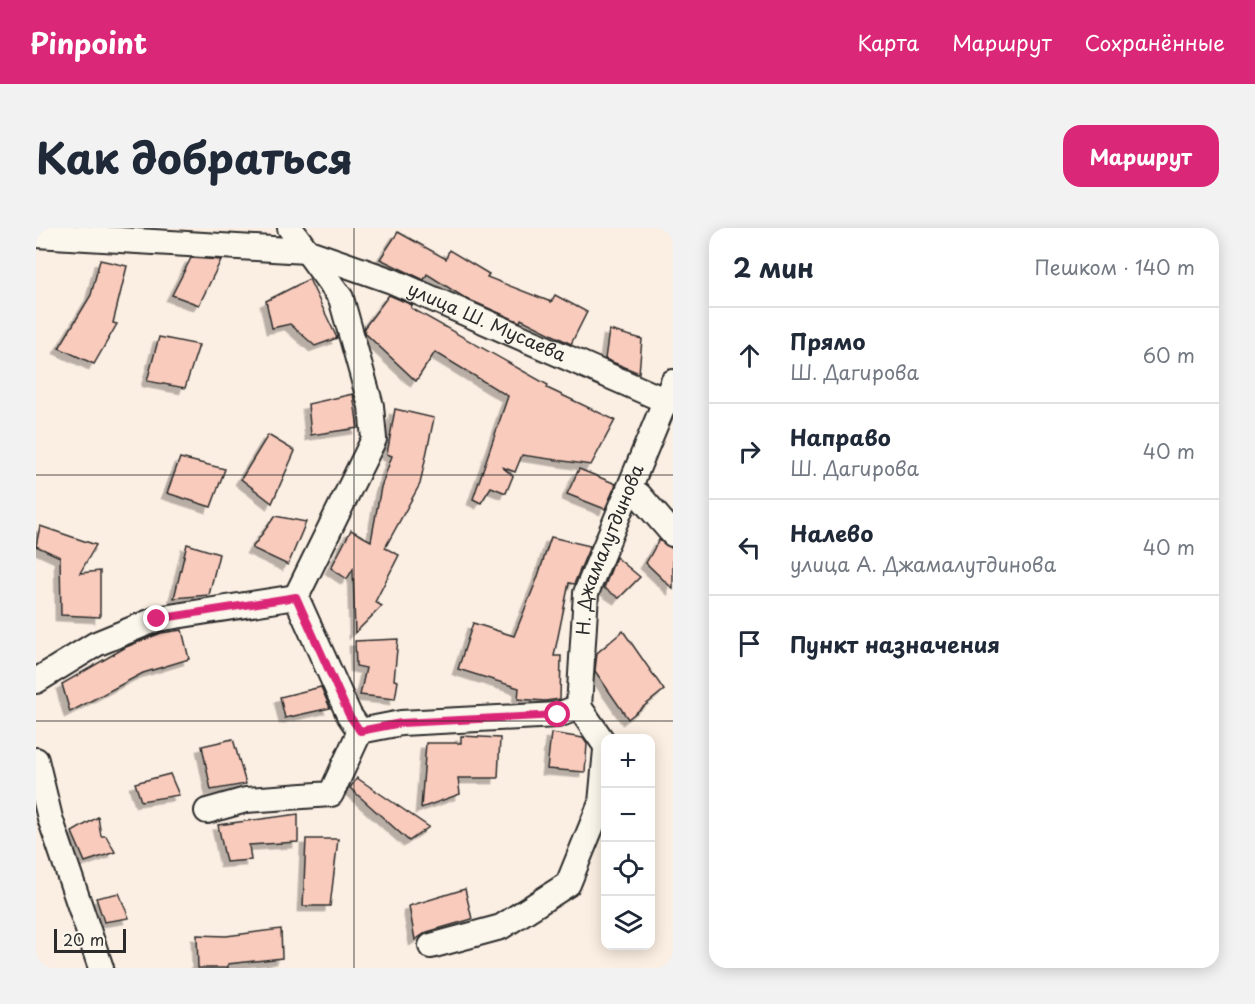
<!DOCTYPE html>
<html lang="ru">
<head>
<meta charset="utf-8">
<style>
  :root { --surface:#fff; --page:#f2f2f3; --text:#1f2937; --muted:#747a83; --line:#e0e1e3; --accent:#db2777 }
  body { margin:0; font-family:"Playpen Sans",sans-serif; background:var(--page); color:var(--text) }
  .controls { position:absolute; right:18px; bottom:18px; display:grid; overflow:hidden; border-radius:12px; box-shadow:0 3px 15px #0003 }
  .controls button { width:54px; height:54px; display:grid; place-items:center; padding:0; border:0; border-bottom:2px solid var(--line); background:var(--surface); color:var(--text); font:30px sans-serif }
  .scale { position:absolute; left:18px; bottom:15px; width:72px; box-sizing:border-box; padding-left:6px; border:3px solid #2b2b2b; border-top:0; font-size:16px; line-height:21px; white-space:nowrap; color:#2b2b2b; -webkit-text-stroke:4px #fbf7ec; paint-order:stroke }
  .stop { position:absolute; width:18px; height:18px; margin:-14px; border:4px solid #db2777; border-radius:50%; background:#fff }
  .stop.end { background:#db2777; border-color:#fff; box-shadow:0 2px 6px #0008 }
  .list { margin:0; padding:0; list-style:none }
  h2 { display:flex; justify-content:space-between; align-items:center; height:78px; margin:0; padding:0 24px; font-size:26px }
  h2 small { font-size:20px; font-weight:400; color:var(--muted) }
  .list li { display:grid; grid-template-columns:39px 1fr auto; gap:18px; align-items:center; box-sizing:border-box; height:96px; padding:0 24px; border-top:2px solid var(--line) }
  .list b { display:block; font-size:22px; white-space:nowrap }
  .list p { margin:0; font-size:20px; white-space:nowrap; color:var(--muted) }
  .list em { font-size:20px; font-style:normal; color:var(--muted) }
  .icon { flex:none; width:33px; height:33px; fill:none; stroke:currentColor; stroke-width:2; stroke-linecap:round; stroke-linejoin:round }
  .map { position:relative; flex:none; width:637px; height:740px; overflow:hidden; border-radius:18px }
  header { display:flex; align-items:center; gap:36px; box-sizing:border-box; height:84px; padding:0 30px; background:var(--accent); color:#fff }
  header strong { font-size:28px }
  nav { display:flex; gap:33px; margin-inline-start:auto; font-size:21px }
  .intro { display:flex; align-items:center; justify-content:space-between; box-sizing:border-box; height:144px; padding:0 36px }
  h1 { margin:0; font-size:42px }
  .button { padding:15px 27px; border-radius:18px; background:var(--accent); color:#fff; font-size:21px; font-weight:700 }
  main { display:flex; gap:36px; padding:0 36px }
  aside { flex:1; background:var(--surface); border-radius:18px; box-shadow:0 3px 15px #0003 }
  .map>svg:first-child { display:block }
</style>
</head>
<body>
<header>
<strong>Pinpoint</strong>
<nav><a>Карта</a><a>Маршрут</a><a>Сохранённые</a></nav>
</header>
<div class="intro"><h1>Как добраться</h1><a class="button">Маршрут</a></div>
<main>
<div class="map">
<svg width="637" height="740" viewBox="0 0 637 740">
  <defs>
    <filter id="shadow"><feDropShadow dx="-5.5" dy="5.5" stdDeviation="0" flood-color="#0004"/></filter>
  </defs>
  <rect width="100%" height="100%" fill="#fbeee2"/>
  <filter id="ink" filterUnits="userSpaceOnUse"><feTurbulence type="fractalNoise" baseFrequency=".0167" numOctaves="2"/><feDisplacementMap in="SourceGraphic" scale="12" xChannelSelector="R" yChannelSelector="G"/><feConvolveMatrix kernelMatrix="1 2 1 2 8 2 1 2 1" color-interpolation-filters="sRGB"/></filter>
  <g filter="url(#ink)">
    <g fill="#f9cbbc" stroke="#2b2b2b" stroke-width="1.5" filter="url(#shadow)">
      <path d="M362 4 410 31 413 22 453 46 451 49 515 74 519 67 551 84 535 116 485 91 484 94 429 70 391 46 388 52 344 31Z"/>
      <path d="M155 30 185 32 163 77 136 67Z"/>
      <path d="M64 32 91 38 77 95 81 96 58 136 23 120 55 67Z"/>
      <path d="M273 51 301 110 279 118 254 96 236 100 230 73Z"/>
      <path d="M353 67 376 77 375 80 512 157 511 160 579 192 555 237 486 227 479 244 466 239 477 248 470 265 455 259 445 275 437 271 472 168 399 124 380 153 330 106 328 100Z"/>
      <path d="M573 102 606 111 603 145 569 131Z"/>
      <path d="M123 109 163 117 149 160 111 153Z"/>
      <path d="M317 166 322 200 275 207 272 176Z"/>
      <path d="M359 181 398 190 384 256 349 320 363 327 339 374 346 378 319 405 317 341 311 351 295 340 315 302 335 313 345 259 356 228 351 226Z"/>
      <path d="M232 207 259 223 236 275 205 251Z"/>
      <path d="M144 230 189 241 175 279 131 265Z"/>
      <path d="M543 241 580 256 569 281 531 266Z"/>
      <path d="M239 288 270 294 252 337 216 320Z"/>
      <path d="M4 298 60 317 44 345 64 343V389L25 387 24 329 0 318Z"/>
      <path d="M515 309 554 318 538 356 533 355 518 428H525L524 471 509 473 482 471 483 460 422 441 437 395 478 408 501 351Z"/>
      <path d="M623 312 637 321V361L610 335Z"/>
      <path d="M151 316 183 326 173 367 138 370Z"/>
      <path d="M580 329 604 349 583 370 568 360Z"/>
      <path d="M146 402 153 431 107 445 34 484 26 456 90 419 125 405Z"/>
      <path d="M587 403 628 462 592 491 559 443 561 425Z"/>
      <path d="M362 411 358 452 362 453 359 471 324 467 330 440 320 438 319 413Z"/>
      <path d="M285 459 294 480 249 490 244 469Z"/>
      <path d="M515 505 547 510 551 516 549 544 511 541Z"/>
      <path d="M425 508 464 510 462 550H422L424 566 385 580 390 515H425Z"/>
      <path d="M197 511 210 556 175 562 166 518Z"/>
      <path d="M134 546 143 567 105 573 99 555Z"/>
      <path d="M321 550 393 599 373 613 314 560Z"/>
      <path d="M262 586V614L213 617 215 632 190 634 182 597Z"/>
      <path d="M62 589 65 608H70L79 624 49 634 36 604Z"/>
      <path d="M270 611H302L294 678H267Z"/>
      <path d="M429 661 436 691 391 704 379 712 373 678Z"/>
      <path d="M83 665 93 690 68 694 60 670Z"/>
      <path d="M245 701 246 730 192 736V740H162L161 707 190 708Z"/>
    </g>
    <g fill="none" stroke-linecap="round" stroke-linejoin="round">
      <g stroke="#2b2b2b" stroke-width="28">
        <g id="minor">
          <path d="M254 0 305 70 335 178 338 211 260 369"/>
          <path id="s1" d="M0 7 270 23 356 53 628 172H637"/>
          <path d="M603 267 637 306"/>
          <path d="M260 369 313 487 324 503"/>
          <path d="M0 453 60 416 121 391 260 369"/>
          <path id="s2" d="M543 479 550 365 637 154"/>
          <path d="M543 479 570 518"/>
          <path d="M0 532 14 590 65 740"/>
          <path d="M171 583 210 572 295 566 324 503 365 495 522 487 543 479"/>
          <path d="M395 718 465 699 532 656 565 575 570 522"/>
        </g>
      </g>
      <use href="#minor" stroke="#fbf7ec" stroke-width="24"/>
    </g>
  </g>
  <g fill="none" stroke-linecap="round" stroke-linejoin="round" filter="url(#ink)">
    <path stroke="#db2777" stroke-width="8" d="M121 391 260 369 313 487 324 503 365 495 522 487"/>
  </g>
  <path fill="none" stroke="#2b2b2b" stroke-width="1.5" stroke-opacity="0.55" d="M318 0V740M0 247H637M0 493H637"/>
  <g text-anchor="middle" stroke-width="5" stroke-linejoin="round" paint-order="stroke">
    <g font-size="18" fill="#2b2b2b" stroke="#fbf7ec">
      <text dy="6" stroke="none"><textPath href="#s1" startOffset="465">улица Ш. Мусаева</textPath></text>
      <text dy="6" stroke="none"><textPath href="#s2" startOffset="162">Н. Джамалутдинова</textPath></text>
    </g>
  </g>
</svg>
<div class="controls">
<button>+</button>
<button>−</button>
<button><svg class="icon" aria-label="locate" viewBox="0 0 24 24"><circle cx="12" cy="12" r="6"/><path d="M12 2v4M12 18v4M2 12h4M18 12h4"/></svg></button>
<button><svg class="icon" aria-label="layers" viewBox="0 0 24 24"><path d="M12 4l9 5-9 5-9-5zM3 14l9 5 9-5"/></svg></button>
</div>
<div class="scale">20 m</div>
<div class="stop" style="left:522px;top:487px"></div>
<div class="stop end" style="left:121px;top:391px"></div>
</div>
<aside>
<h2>2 мин<small>Пешком · 140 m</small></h2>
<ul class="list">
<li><svg class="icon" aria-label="ahead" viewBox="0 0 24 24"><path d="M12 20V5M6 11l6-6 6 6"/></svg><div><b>Прямо</b><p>Ш. Дагирова</p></div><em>60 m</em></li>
<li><svg class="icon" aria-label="right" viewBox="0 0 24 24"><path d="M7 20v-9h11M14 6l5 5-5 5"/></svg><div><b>Направо</b><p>Ш. Дагирова</p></div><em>40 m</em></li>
<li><svg class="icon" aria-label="left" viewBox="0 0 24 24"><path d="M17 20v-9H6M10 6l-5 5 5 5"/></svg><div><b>Налево</b><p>улица А. Джамалутдинова</p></div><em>40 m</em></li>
<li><svg class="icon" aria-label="arrive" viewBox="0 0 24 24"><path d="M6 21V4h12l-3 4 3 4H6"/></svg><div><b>Пункт назначения</b></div></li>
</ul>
</aside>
</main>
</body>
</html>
